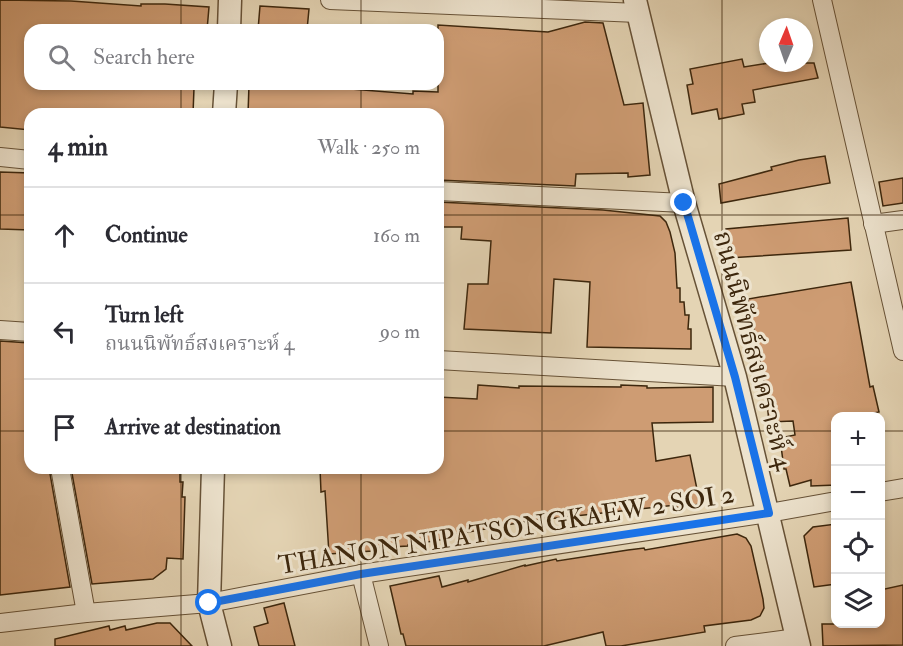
<!DOCTYPE html>
<html lang="en">
<head>
<meta charset="utf-8">
<style>
  :root { --surface:#fff; --page:#f7f7f7; --text:#2b2b33; --muted:#7c7c81; --line:#e1e1e2 }
  body { margin:0; font-family:"IM FELL Double Pica","Noto Serif Thai",serif; background:var(--page); color:var(--text) }
  .controls { position:absolute; right:18px; bottom:18px; display:grid; overflow:hidden; border-radius:12px; box-shadow:0 3px 9px #0003 }
  .controls button { width:54px; height:54px; display:grid; place-items:center; padding:0; border:0; border-bottom:2px solid var(--line); background:var(--surface); color:var(--text); font:30px sans-serif }
  .compass { position:absolute; left:759px; top:18px; width:54px; height:54px; border-radius:50%; background:var(--surface); box-shadow:0 3px 9px #0003; rotate:2deg }
  .stop { position:absolute; width:18px; height:18px; margin:-14px; border:4px solid #1a73e8; border-radius:50%; background:#fff }
  .stop.end { background:#1a73e8; border-color:#fff; box-shadow:0 2px 6px #0008 }
  .list { margin:0; padding:0; list-style:none }
  h2 { display:flex; justify-content:space-between; align-items:center; height:78px; margin:0; padding:0 24px; font-size:26px }
  h2 small { font-size:20px; font-weight:400; color:var(--muted) }
  .list li { display:grid; grid-template-columns:39px 1fr auto; gap:18px; align-items:center; box-sizing:border-box; height:96px; padding:0 24px; border-top:2px solid var(--line) }
  .list b { display:block; font-size:22px; white-space:nowrap }
  .list p { margin:0; font-size:20px; white-space:nowrap; color:var(--muted) }
  .list em { font-size:20px; font-style:normal; color:var(--muted) }
  .icon { flex:none; width:33px; height:33px; fill:none; stroke:currentColor; stroke-width:2; stroke-linecap:round; stroke-linejoin:round }
  .map { position:relative; flex:none; width:903px; height:646px; overflow:hidden }
  .search { position:absolute; background:var(--surface); box-shadow:0 3px 9px #0003; left:24px; top:24px; width:420px; height:66px; display:flex; align-items:center; gap:15px; box-sizing:border-box; padding:0 21px; border-radius:18px; color:var(--muted); font-size:22px }
  .panel { position:absolute; background:var(--surface); box-shadow:0 3px 9px #0003; left:24px; top:108px; width:420px; height:366px; border-radius:18px }
  .map>svg:first-child { display:block }
</style>
</head>
<body>
<div class="map">
<svg width="903" height="646" viewBox="0 0 903 646">
  <rect width="100%" height="100%" fill="#e4d4b4"/>
  <filter id="stains"><feTurbulence type="fractalNoise" baseFrequency=".00333" numOctaves="4"/><feColorMatrix values="0 0 0 0 .2 0 0 0 0 .09 0 0 0 0 .02 0 0 0 .5 -.17"/></filter>
  <radialGradient id="worn" r=".72"><stop offset=".6" stop-color="#630" stop-opacity="0"/><stop offset="1" stop-color="#630" stop-opacity=".3"/></radialGradient>
  <g fill="#ce9c73" stroke="#3d270d" stroke-width="1.5">
    <path d="M0 0 71 1 141 6V4H165L209 7 207 30H30V84H131V86L194 88 193 114H30V130L0 127Z"/>
    <path d="M260 6 309 9 307 30H258Z"/>
    <path d="M585 22 603 23 624 105 643 103 650 175 628 177V173L576 174 575 186 438 180V114H248L249 85 282 87 283 84 300 85 413 94V91L438 92V25L548 32Z"/>
    <path d="M742 59 744 67 769 63H814L818 78 753 90 755 102 742 104 744 114 719 119 717 109 692 114 687 85 693 84 690 69Z"/>
    <path d="M825 156 830 183 721 203 719 184 772 170 771 167 799 160Z"/>
    <path d="M0 172 30 173V230L0 229Z"/>
    <path d="M903 178V203L883 206 879 182Z"/>
    <path d="M438 202 603 210 660 216 666 222 670 232 675 253 677 288H680V302H684L685 315H689L688 329H691V349L587 347 590 282 554 279 551 333 464 329 468 284H488L491 241 461 239 462 227H438Z"/>
    <path d="M848 218 851 250 728 258 726 229Z"/>
    <path d="M851 282 870 387 873 386 879 412 868 414 869 417H836V485L811 486V480L790 486 786 469H784L780 438 795 435 793 421 769 422 766 392 748 299Z"/>
    <path d="M0 341 30 343V468H49L70 587 0 595Z"/>
    <path d="M478 385 519 388V386L621 387V385L647 386V388L713 387V422L652 423 656 461 690 455 700 504 677 508 676 505 529 521 452 535 453 538 408 545V546L372 548V551L329 554 325 491 321 492 320 468H438V397L477 399Z"/>
    <path d="M71 468H180V482H183L182 497H185L183 559 167 558 166 569 153 579 92 584Z"/>
    <path d="M836 524V584L814 587 804 536 813 527Z"/>
    <path d="M737 534 746 538 751 546 763 599 764 608 760 616 751 620 704 626 705 632 621 646H606L603 632 544 646H406L403 634H401L390 586 439 576 442 587 468 580V582L525 565V566L556 559 557 561 628 550 644 548 645 550Z"/>
    <path d="M903 585V645L823 646 822 624H880V590Z"/>
    <path d="M284 603 295 646H259L254 627 268 623 264 608Z"/>
    <path d="M157 623H170L192 646H55V639L109 626 110 630 125 626 126 630Z"/>
  </g>
  <g fill="none" stroke-linecap="round" stroke-linejoin="round">
    <g stroke="#675237" stroke-width="20">
      <g id="minor">
        <path d="M330 0 638 13"/>
        <path d="M822 0 903 351"/>
        <path d="M0 157 30 160"/>
        <path d="M438 191 684 203"/>
        <path d="M873 224 903 220"/>
        <path d="M0 330 30 332"/>
        <path d="M438 360 735 377"/>
        <path d="M60 468 86 613"/>
        <path d="M880 492 903 488"/>
        <path d="M361 574 379 646"/>
        <path d="M0 623 86 613 209 603 361 574 769 513 836 501"/>
        <path d="M735 646 797 638"/>
      </g>
    </g>
    <g stroke="#675237" stroke-width="25">
      <g id="tertiary">
        <path d="M635 0 684 203 735 377 799 646"/>
        <path d="M229 30 230 0"/>
        <path d="M224 114 226 84"/>
        <path d="M213 468 209 603 220 646"/>
      </g>
    </g>
    <use href="#minor" stroke="#ede3ce" stroke-width="18"/>
    <use href="#tertiary" stroke="#ede3ce" stroke-width="22"/>
  </g>
  <g fill="none" stroke-linecap="round" stroke-linejoin="round">
    <path stroke="#1a73e8" stroke-width="8" d="M209 603 361 574 769 513 735 377 684 203"/>
  </g>
  <path fill="none" stroke="#3d270d" stroke-width="1.5" stroke-opacity="0.55" d="M181 0V30M361 0V30M542 0V646M722 0V646M181 84V114M361 84V114M0 215H30M438 215H903M0 431H30M438 431H836M880 431H903M181 468V646M361 468V646"/>
  <g text-anchor="middle" stroke-width="6" stroke-linejoin="round" paint-order="stroke">
    <g font-size="26" fill="#3d270d" stroke="#ede3ce">
      <text transform="translate(754 350) rotate(75)" y="9">ถนนนิพัทธ์สงเคราะห์ 4</text>
      <text transform="translate(506 529) rotate(-9)" y="9">THANON NIPATSONGKAEW 2 SOI 2</text>
    </g>
  </g>
  <rect width="100%" height="100%" filter="url(#stains)"/>
  <rect width="100%" height="100%" fill="url(#worn)"/>
</svg>
<div class="controls">
<button>+</button>
<button>−</button>
<button><svg class="icon" aria-label="locate" viewBox="0 0 24 24"><circle cx="12" cy="12" r="6"/><path d="M12 2v4M12 18v4M2 12h4M18 12h4"/></svg></button>
<button><svg class="icon" aria-label="layers" viewBox="0 0 24 24"><path d="M12 4l9 5-9 5-9-5zM3 14l9 5 9-5"/></svg></button>
</div>
<svg class="compass" viewBox="-18 -18 36 36"><path d="M0-13l5 13h-10z" fill="#e53935"/><path d="M0 13l5-13h-10z" fill="#7c7c81"/></svg>
<div class="stop" style="left:209px;top:603px"></div>
<div class="stop end" style="left:684px;top:203px"></div>
<div class="search"><svg class="icon" aria-label="search" viewBox="0 0 24 24"><circle cx="10" cy="10" r="6"/><path d="M15 15l6 6"/></svg>Search here</div>
<section class="panel">
<h2>4 min<small>Walk · 250 m</small></h2>
<ul class="list">
<li><svg class="icon" aria-label="ahead" viewBox="0 0 24 24"><path d="M12 20V5M6 11l6-6 6 6"/></svg><div><b>Continue</b></div><em>160 m</em></li>
<li><svg class="icon" aria-label="left" viewBox="0 0 24 24"><path d="M17 20v-9H6M10 6l-5 5 5 5"/></svg><div><b>Turn left</b><p>ถนนนิพัทธ์สงเคราะห์ 4</p></div><em>90 m</em></li>
<li><svg class="icon" aria-label="arrive" viewBox="0 0 24 24"><path d="M6 21V4h12l-3 4 3 4H6"/></svg><div><b>Arrive at destination</b></div></li>
</ul>
</section>
</div>
</body>
</html>
